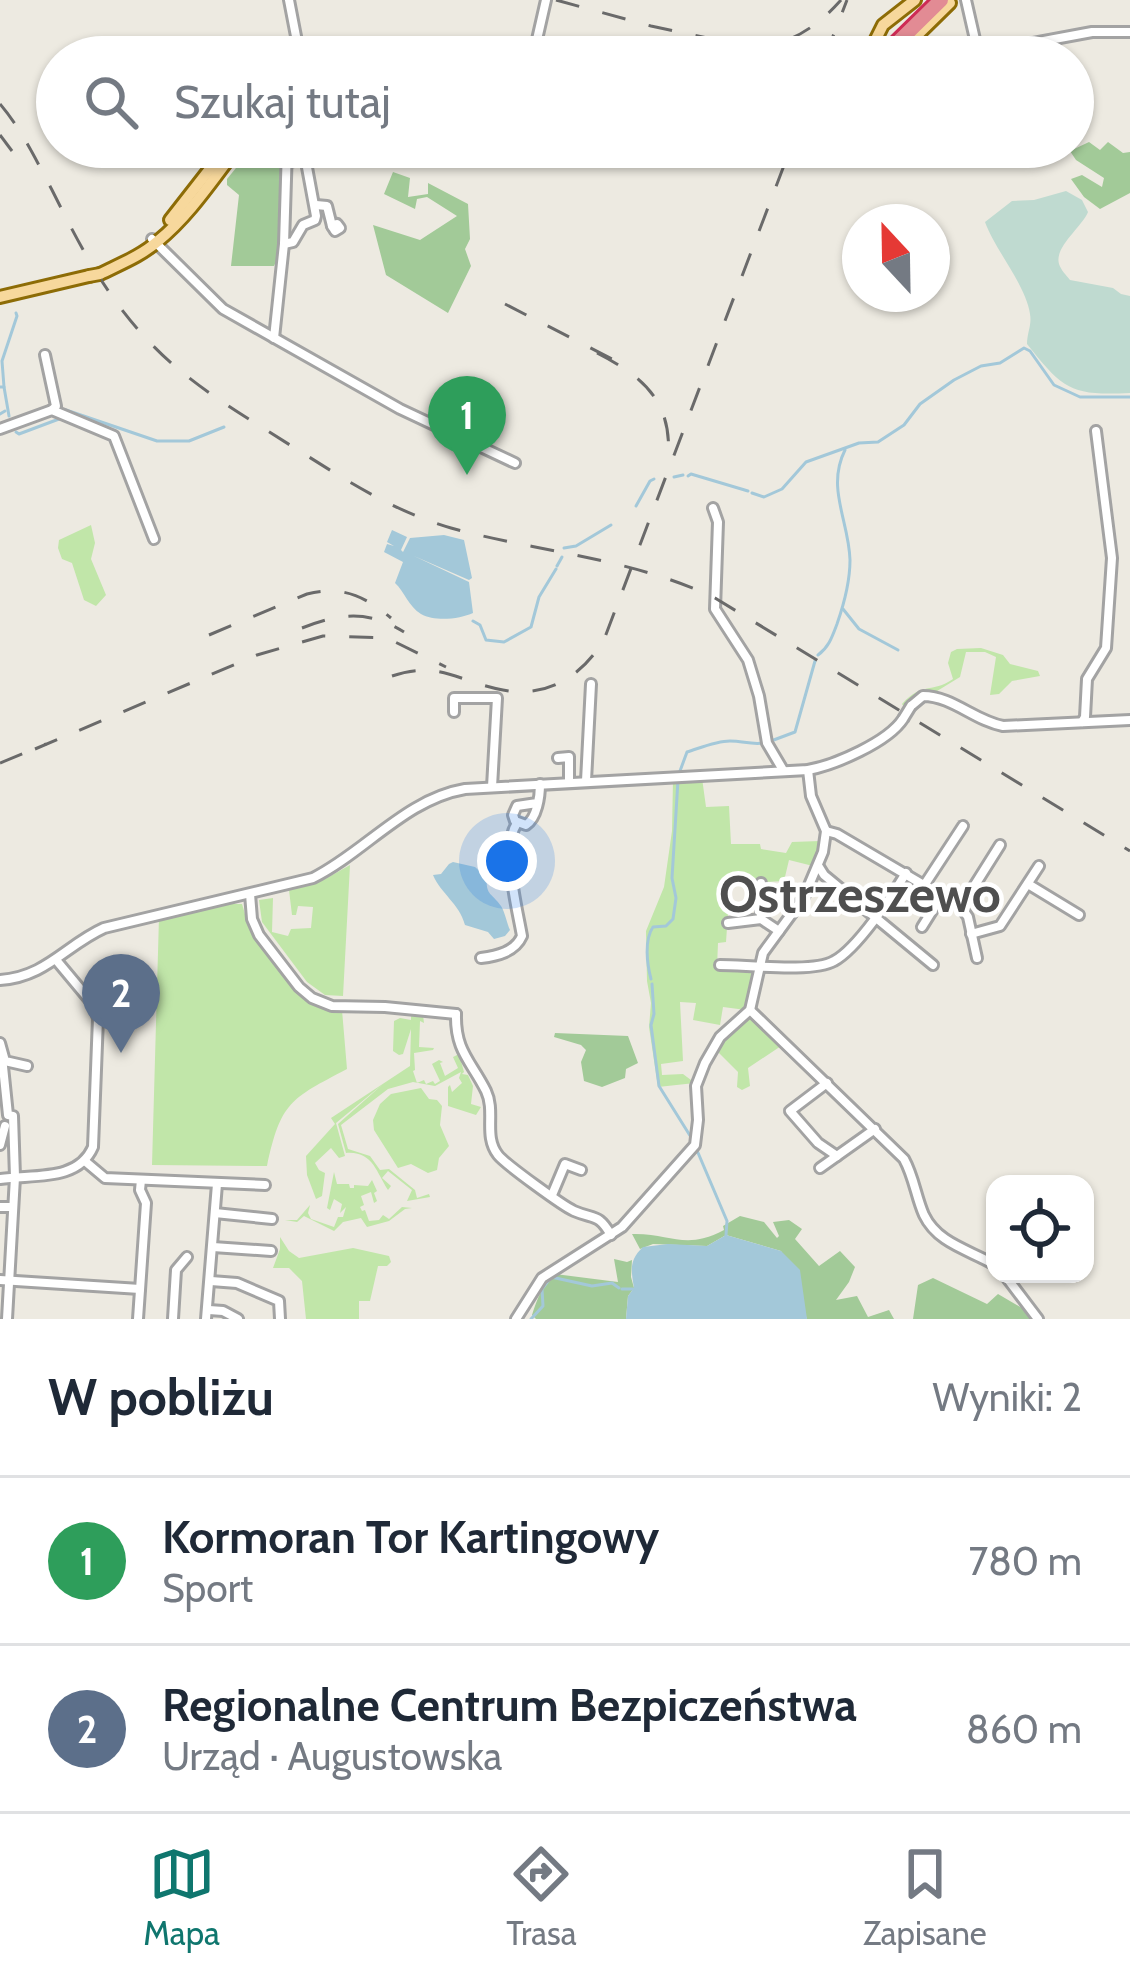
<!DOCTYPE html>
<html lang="pl">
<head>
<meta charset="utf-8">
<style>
  :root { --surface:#fff; --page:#f2f2f3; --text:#1f2937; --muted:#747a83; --line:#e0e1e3; --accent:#0f766e }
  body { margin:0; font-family:Cabin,sans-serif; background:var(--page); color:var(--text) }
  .controls { position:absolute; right:36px; bottom:36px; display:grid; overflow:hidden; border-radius:24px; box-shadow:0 3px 9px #0004 }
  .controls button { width:108px; height:108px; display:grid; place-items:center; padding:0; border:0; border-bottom:3px solid var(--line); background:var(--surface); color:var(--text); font:60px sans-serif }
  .compass { position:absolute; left:842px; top:204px; width:108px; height:108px; border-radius:50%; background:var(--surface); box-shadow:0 3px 9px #0004; rotate:338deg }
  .you { position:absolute; left:507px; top:861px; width:42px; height:42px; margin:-30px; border:9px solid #fff; border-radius:50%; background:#1a73e8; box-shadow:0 0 0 18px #1a73e833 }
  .badge { display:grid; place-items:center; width:78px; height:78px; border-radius:50%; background:var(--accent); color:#fff; font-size:39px; font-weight:700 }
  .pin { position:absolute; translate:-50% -99px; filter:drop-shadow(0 3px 6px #0008) }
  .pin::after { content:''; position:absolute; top:63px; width:42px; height:36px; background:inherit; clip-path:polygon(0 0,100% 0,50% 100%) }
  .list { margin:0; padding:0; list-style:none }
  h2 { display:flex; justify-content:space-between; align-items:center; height:156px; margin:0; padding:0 48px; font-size:51px }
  h2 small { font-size:39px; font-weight:400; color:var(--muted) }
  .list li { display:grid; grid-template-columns:78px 1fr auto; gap:36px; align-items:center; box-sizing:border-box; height:168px; padding:0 48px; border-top:3px solid var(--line) }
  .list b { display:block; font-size:45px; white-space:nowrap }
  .list p { margin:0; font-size:39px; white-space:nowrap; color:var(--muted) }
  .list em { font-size:39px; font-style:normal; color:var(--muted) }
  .icon { flex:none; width:66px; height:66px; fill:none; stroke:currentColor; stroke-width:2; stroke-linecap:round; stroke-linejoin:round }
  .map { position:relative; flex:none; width:1130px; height:1319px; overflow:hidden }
  .search { position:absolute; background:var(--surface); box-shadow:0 3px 9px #0004; left:36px; right:36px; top:36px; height:132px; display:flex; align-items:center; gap:30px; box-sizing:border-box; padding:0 42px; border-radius:66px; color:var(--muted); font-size:45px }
  .sheet { height:492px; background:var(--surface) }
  nav { display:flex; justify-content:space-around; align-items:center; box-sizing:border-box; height:168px; border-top:3px solid var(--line); background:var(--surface); font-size:33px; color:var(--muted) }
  nav a { display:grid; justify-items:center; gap:6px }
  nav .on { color:var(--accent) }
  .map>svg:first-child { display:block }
</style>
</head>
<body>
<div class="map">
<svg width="1130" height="1319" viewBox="0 0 1130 1319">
  <rect width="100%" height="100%" fill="#edeae1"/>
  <g fill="#c1e6a9">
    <path d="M91 525 95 543 91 559 106 595 96 606 84 600 72 563 62 559 58 548 59 540Z"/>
    <path d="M981 648 1003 655 1010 664 1038 671 1040 676 1012 681 999 694 990 695 996 657 985 652H966L960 677 906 710 902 704C923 681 931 694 953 679L948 663 951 652 957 649Z"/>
    <path d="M702 778 706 807 729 806 731 844H760L761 849 786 853 792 842 820 841 813 866 789 860 784 881 730 884 726 942 718 943 717 967 754 969 746 1010 723 1007 720 1025 693 1020 696 1003 680 1002 683 1061 661 1064 662 1075 683 1074 695 1083 658 1087 649 1027 651 1003 647 981 646 931 664 887 672 831 673 780Z"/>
    <path d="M350 865 343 996 325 995 307 982 262 922 259 900 273 898 272 932 288 936 291 929 311 928 313 907 298 906 296 915H292L289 890 327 878Z"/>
    <path d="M225 904H242C245 913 247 923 251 931 257 943 267 952 274 963 293 987 309 1009 342 1010L347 1069C290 1099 281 1102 267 1166L152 1165 159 917Z"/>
    <path d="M411 1013 423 1015 424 1023 420 1021 419 1047 434 1048 433 1050 414 1053 415 1070 413 1071 417 1083 424 1080 426 1084 433 1081 435 1084 440 1081 432 1064 439 1060 443 1062 440 1063 445 1076 458 1068 453 1057 459 1054 464 1072 462 1074 468 1075 473 1086 471 1104 481 1107 476 1115 448 1106V1087L450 1085 452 1092 462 1083 459 1078 461 1072 435 1086 413 1082 388 1089 341 1125 348 1149 370 1156 380 1170 389 1169 415 1190 417 1198 429 1194 430 1197 407 1201 412 1190 388 1171 382 1178 391 1186 388 1190C376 1172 373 1151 346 1153L338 1124 383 1084 336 1123 345 1156 339 1158 331 1148 315 1163 319 1170 325 1173 322 1196 316 1199 307 1175 306 1156 335 1124 331 1118 410 1066 411 1029 403 1054 399 1055 393 1051 394 1021 400 1018 411 1020Z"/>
    <path d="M750 1015H754L784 1044 748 1068 750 1086 742 1090 737 1087 738 1072 716 1050 723 1037Z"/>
    <path d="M421 1088 429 1099 437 1100 442 1106 440 1125 449 1146 439 1158 437 1170 428 1173 411 1164 398 1168 374 1130 373 1120 380 1104 391 1094Z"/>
    <path d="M334 1172 337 1184H349L350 1188H354V1185L368 1186 372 1180 377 1191 374 1193 377 1201 374 1203 371 1192 361 1196 364 1205 360 1207 362 1211 365 1210 369 1221 379 1220 383 1215 389 1219 402 1207 412 1208 405 1209 389 1221 367 1227 361 1218 343 1222 334 1231 304 1216 297 1222 285 1220H297L310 1205 308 1213 311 1219 334 1227 338 1217H343L346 1207 340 1213 342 1204 334 1199 330 1210 327 1208Z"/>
    <path d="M280 1237 289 1251 299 1258 353 1248 389 1256 391 1262 387 1266H378L370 1301H359V1319H306L302 1281 289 1268H273L280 1249Z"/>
  </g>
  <g fill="#a2ca98">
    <path d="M1089 142 1100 150 1108 142 1123 153 1130 152V193L1100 209 1084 197 1071 179 1082 175 1102 187 1104 178 1076 160 1070 151Z"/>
    <path d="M253 147H284L280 253 274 266H231L239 195 227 185V179Z"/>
    <path d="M393 172 410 178 408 197 428 194V183L468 204 470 239 465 249 471 266 448 313 386 275 373 225 420 240 457 216 427 197 417 199 415 209 384 194Z"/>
    <path d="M555 1033 628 1036 638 1063 626 1069 625 1078 602 1087 584 1081 581 1062 586 1050 581 1045 554 1037Z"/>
    <path d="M740 1216 764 1222 777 1238 779 1236 773 1222 789 1220 802 1229 795 1239 819 1266 840 1251 855 1267 849 1282 836 1300 857 1296 868 1317 889 1310 894 1319H807L781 1251 726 1235 707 1246 653 1244 640 1249 632 1234C672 1233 684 1251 724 1230L723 1226Z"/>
    <path d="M614 1259 627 1262 632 1260 631 1277 634 1288 628 1296 626 1319H536L532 1315C537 1299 542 1285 555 1274L618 1282Z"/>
    <path d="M933 1278 987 1304 998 1294 1027 1311 1033 1319H913L918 1285Z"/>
  </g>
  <path fill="#bfdad0" d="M1066 191 1082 200 1088 212C1082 227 1054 247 1059 264 1061 270 1066 275 1070 280L1113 288 1121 294 1130 296V393C1070 396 1063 389 1027 344 1027 333 1032 325 1030 314 1026 285 995 250 985 222L1012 201 1034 200Z"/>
  <g fill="#a3c8d9">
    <path d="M392 530 407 537 401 550 403 552 410 538 444 535 464 540 472 578 469 580 414 556 469 582 473 613C460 619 435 622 421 614 409 607 404 591 395 583L403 562 384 552 387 544 394 546 387 542Z"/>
    <path d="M453 862 475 867 487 878C485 895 493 894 501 906 505 912 507 924 510 930L505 936 494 939 488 932 465 925C459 903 441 894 433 875L441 874 449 864Z"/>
    <path d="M726 1235 781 1251 800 1270 807 1319H626L628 1296 634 1288C631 1270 629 1260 643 1247L668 1244 707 1246Z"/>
  </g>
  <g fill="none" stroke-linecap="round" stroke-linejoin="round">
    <g stroke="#a3c8d9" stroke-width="3">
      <path d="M0 387H4L9 416"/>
      <path d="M4 387 2 361 17 316 16 313"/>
      <path d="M66 410 157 441H189L224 427"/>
      <path d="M0 414 5 411"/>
      <path d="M16 432 19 434 59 419"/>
      <path d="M688 476 691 474 748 491"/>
      <path d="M674 477 683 475"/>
      <path d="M752 493 764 497 782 489 806 462 859 443 878 442 904 425 920 404 954 380 981 366 1000 363 1024 348 1030 351 1054 385 1080 397H1130"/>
      <path d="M636 506 650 481 654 479"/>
      <path d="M564 548 576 546 611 525"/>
      <path d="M557 566 562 557"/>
      <path d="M843 609 859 629 898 650"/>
      <path d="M473 621 480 625 486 640 504 642 531 627 539 597 556 569"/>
      <path d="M818 655C829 647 832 637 837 624 844 604 850 582 850 560 849 521 826 488 845 450"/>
      <path d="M771 741 795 732 815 661"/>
      <path d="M680 771 687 752C700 748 716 741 730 741 743 741 751 745 764 743"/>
      <path d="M651 979C647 964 644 940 653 927L666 926 673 919 676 898 672 878 678 780"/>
      <path d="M652 984 654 1014 651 1025 659 1086 694 1142"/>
      <path d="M696 1148 727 1221 726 1235"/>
      <path d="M622 1289H633"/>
      <path d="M531 1319 543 1306 542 1289 551 1277 592 1286 612 1283 619 1288"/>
    </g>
    <g stroke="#a3a3a3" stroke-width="14">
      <g id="minor">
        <path d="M289 0 300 57"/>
        <path d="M966 0 979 57"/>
        <path d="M979 53 1092 32H1130"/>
        <path d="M533 57 546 0"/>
        <path d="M316 205 327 206 332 226"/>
        <path d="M337 224 340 228 335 231 332 226Z"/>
        <path d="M152 239 223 309 400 409 515 463"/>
        <path d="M284 244 293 242 303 225 315 220 316 216 306 162 302 160 287 162"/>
        <path d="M274 338 284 244 287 147"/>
        <path d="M45 355 56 406 52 410"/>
        <path d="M0 429 52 410 114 436 154 539"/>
        <path d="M713 508 718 522 715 609 748 660 759 696 767 743 783 770"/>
        <path d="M911 706 923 696C952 696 975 721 1003 726L1130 720"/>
        <path d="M454 712V698H497L492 787"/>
        <path d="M1082 722 1085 717 1087 679 1106 648 1112 558 1096 431"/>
        <path d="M558 758 569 757V782"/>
        <path d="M586 781 591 684"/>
        <path d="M537 803 517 806 513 815 515 821 526 825C537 818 540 797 540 784"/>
        <path d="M826 831 837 834 961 907 968 917 977 958"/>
        <path d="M819 867 824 875 933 965"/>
        <path d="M761 883V919"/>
        <path d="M925 884 963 826"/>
        <path d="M1028 884 1079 915"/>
        <path d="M250 894 252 919 259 935 299 987 312 998 332 1006 385 1007 456 1014"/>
        <path d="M961 907 1000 845"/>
        <path d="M728 923 761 919 779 931"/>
        <path d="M922 927 942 895"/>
        <path d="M971 934 1000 926 1039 866"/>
        <path d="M481 958C497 956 515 952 522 936 517 907 501 847 517 823"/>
        <path d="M720 965C747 965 813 973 834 961 857 949 892 896 906 873"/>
        <path d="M0 980C46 977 66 945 104 928L313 878C365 852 406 799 465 789L808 770C835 765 888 742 903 719"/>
        <path d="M750 1010 904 1159C914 1177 916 1197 924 1215 938 1244 970 1250 995 1265"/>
        <path d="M456 1014C455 1051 471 1061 486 1091 496 1112 483 1136 498 1155 505 1164 563 1206 574 1211 595 1220 598 1213 611 1235"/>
        <path d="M0 1043 5 1061 27 1066"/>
        <path d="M2 1057 8 1115 13 1116 15 1177 7 1319"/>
        <path d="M827 1083 790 1111 818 1143 837 1156"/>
        <path d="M0 1145 5 1126"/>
        <path d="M86 1162 105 1178 265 1185"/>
        <path d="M820 1168 875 1129"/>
        <path d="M0 1179C33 1174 78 1182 93 1147L98 1018 92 1003 57 961"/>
        <path d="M552 1195 565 1164 581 1170"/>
        <path d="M0 1207H13"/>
        <path d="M215 1213 272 1219"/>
        <path d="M213 1247 271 1251"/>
        <path d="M1004 1274 1038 1319"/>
        <path d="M0 1280 140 1289"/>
        <path d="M211 1281 237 1283 279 1301 280 1319"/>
        <path d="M209 1310 223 1311 238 1319"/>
        <path d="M138 1319 146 1203 140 1190 141 1180"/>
        <path d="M173 1319 176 1270 187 1257"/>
        <path d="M206 1319 217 1184"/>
        <path d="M516 1319 542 1278 622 1227 695 1145 698 1120 696 1086 705 1063 720 1037 750 1010 763 953 804 897 823 852 826 831 811 796 808 770"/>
      </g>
    </g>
    <g stroke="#8d6c06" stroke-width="16">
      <g id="major">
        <path d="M867 57 883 25 915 0"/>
        <path d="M895 57 950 3"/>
        <path d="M170 220 227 147"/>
        <path d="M100 274C120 264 141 256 158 241 190 215 213 179 238 147"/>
        <path d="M0 297 89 276"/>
      </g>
    </g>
    <g stroke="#ce2b55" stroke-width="20">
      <path id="highway" d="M883 57 941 0"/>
    </g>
    <use href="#minor" stroke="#fff" stroke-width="8"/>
    <use href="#major" stroke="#f7d89c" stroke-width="10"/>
    <use href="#highway" stroke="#e28b94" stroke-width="14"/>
    <g stroke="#6a6a6a" stroke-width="3" stroke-dasharray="24 24" stroke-linecap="butt">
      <path d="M556 0 651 26 755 48C790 45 818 26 841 0"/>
      <path d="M825 57 847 0"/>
      <path d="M0 104C22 130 36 160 52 190 78 242 104 293 144 336 185 382 238 412 290 445 341 477 392 511 451 528 539 552 632 558 715 598L1130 851"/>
      <path d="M0 135 12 151"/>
      <path d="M505 304 612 359"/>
      <path d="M597 353C644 377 673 402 668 460"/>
      <path d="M302 628C340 613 369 610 404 632"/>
      <path d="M209 635 307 594C341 585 365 596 391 618"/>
      <path d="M392 676C439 660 459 682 503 690 546 699 585 675 605 637L791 147"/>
      <path d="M35 749 257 655 323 636 387 638 446 667"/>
      <path d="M0 763 46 744"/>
    </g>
    <g stroke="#a3a3a3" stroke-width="14" stroke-linecap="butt">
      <path id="minor-bridge" d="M903 719 911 706"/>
    </g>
    <g stroke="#8d6c06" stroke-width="16" stroke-linecap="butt">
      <path id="major-bridge" d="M89 276 100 274"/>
    </g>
    <use href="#minor-bridge" stroke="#fff" stroke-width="8"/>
    <use href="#major-bridge" stroke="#f7d89c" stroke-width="10"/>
  </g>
  <g text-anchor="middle" stroke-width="9" stroke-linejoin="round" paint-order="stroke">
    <g font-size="51" font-weight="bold" fill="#4f4f4f" stroke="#fff">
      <text x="860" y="912">Ostrzeszewo</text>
    </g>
  </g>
</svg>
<div class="controls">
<button><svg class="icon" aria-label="locate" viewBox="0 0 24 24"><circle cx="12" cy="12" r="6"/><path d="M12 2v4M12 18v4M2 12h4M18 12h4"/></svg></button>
</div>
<svg class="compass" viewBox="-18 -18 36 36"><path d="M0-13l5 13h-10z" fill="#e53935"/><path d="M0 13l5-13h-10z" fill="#747a83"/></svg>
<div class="you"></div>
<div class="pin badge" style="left:467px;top:475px;background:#2e9e5b">1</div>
<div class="pin badge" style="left:121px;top:1053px;background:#5c6f8a">2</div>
<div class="search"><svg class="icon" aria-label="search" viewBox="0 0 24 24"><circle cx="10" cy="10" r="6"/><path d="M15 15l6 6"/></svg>Szukaj tutaj</div>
</div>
<section class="sheet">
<h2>W pobliżu<small>Wyniki: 2</small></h2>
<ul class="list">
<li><span class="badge" style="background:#2e9e5b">1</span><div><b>Kormoran Tor Kartingowy</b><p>Sport</p></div><em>780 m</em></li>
<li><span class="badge" style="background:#5c6f8a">2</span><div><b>Regionalne Centrum Bezpiczeństwa</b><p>Urząd · Augustowska</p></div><em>860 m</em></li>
</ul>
</section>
<nav>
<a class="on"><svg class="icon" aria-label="map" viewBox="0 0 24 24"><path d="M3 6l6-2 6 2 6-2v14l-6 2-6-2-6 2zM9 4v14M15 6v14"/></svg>Mapa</a>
<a><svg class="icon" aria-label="directions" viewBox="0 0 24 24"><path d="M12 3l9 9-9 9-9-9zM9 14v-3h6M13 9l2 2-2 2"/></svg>Trasa</a>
<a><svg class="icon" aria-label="saved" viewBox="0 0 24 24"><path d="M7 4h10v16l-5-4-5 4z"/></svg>Zapisane</a>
</nav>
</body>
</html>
